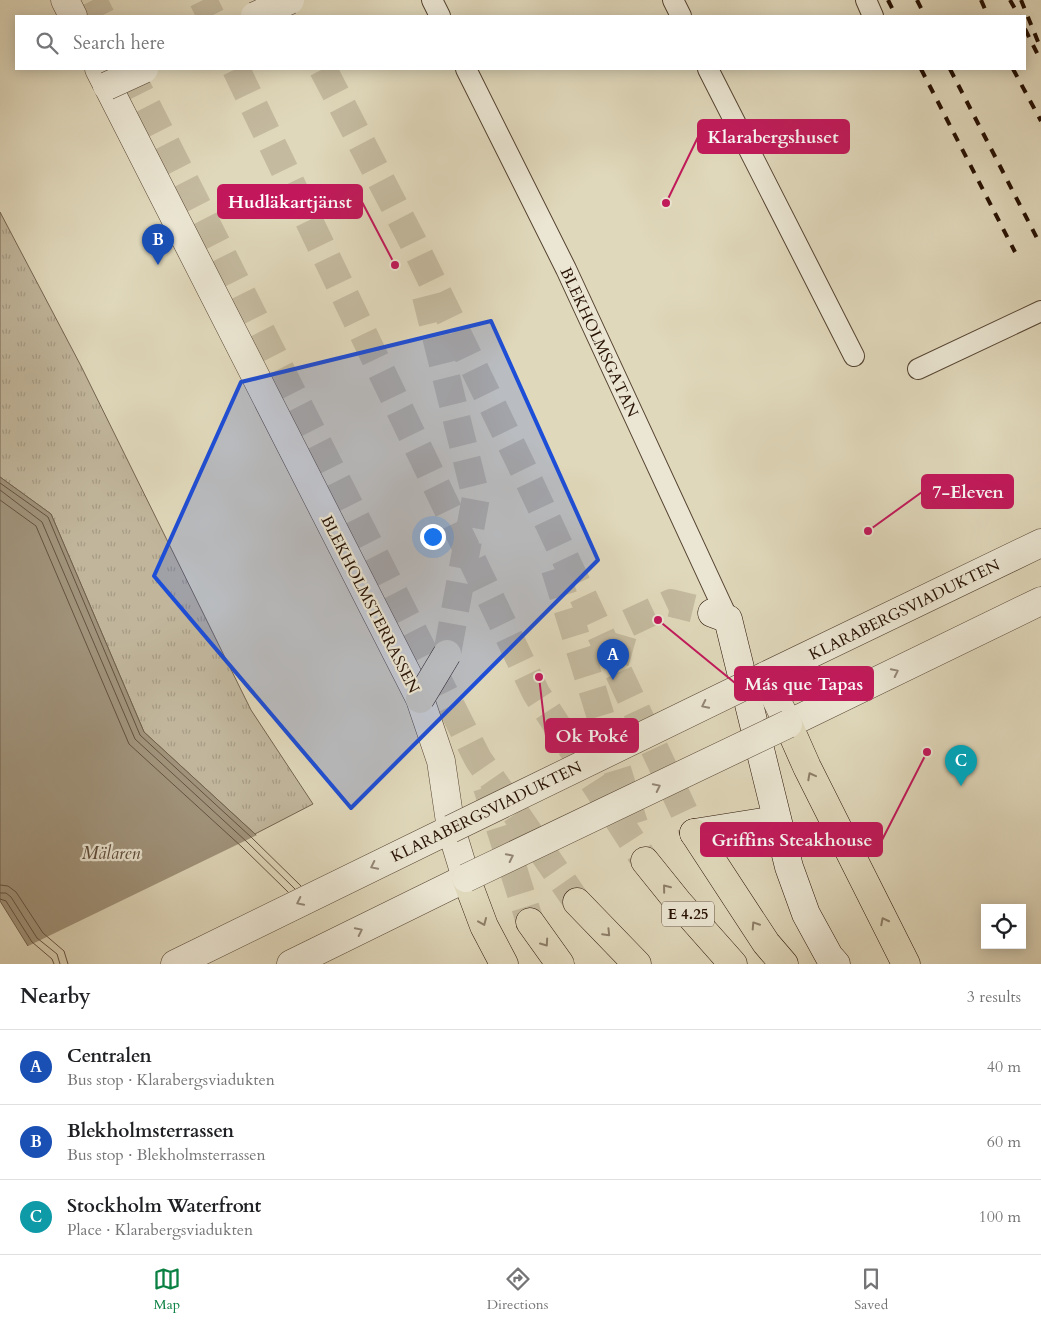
<!DOCTYPE html>
<html lang="en">
<head>
<meta charset="utf-8">
<style>
  :root { --surface:#fff; --page:#f6f6f6; --text:#202124; --muted:#757577; --line:#e0e0e0; --accent:#0b8043 }
  body { margin:0; font-family:Cardo,serif; background:var(--page); color:var(--text) }
  .controls { position:absolute; right:15px; bottom:15px; display:grid; overflow:hidden; border-radius:0px; box-shadow:0 2px 12px #0003 }
  .controls button { width:45px; height:45px; display:grid; place-items:center; padding:0; border:0; border-bottom:1px solid var(--line); background:var(--surface); color:var(--text); font:25px sans-serif }
  .you { position:absolute; left:432px; top:536px; width:18px; height:18px; margin:-12px; border:4px solid #fff; border-radius:50%; background:#1a73e8; box-shadow:0 0 0 8px #1a73e833 }
  .badge { display:grid; place-items:center; width:32px; height:32px; border-radius:50%; background:var(--accent); color:#fff; font-size:16px; font-weight:700 }
  .pin { position:absolute; translate:-50% -41px; filter:drop-shadow(0 1px 2px #0008) }
  .pin::after { content:''; position:absolute; top:26px; width:18px; height:15px; background:inherit; clip-path:polygon(0 0,100% 0,50% 100%) }
  .list { margin:0; padding:0; list-style:none }
  h2 { display:flex; justify-content:space-between; align-items:center; height:65px; margin:0; padding:0 20px; font-size:21px }
  h2 small { font-size:16px; font-weight:400; color:var(--muted) }
  .list li { display:grid; grid-template-columns:32px 1fr auto; gap:15px; align-items:center; box-sizing:border-box; height:75px; padding:0 20px; border-top:1px solid var(--line) }
  .list b { display:block; font-size:19px; white-space:nowrap }
  .list p { margin:0; font-size:16px; white-space:nowrap; color:var(--muted) }
  .list em { font-size:16px; font-style:normal; color:var(--muted) }
  .icon { flex:none; width:28px; height:28px; fill:none; stroke:currentColor; stroke-width:2; stroke-linecap:round; stroke-linejoin:round }
  .map { position:relative; flex:none; width:1041px; height:964px; overflow:hidden }
  .search { position:absolute; background:var(--surface); box-shadow:0 2px 12px #0003; left:15px; right:15px; top:15px; height:55px; display:flex; align-items:center; gap:12px; box-sizing:border-box; padding:0 18px; border-radius:0px; color:var(--muted); font-size:19px }
  .sheet { height:290px; background:var(--surface) }
  nav { display:flex; justify-content:space-around; align-items:center; box-sizing:border-box; height:70px; border-top:1px solid var(--line); background:var(--surface); font-size:14px; color:var(--muted) }
  nav a { display:grid; justify-items:center; gap:2px }
  nav .on { color:var(--accent) }
  .map>svg:first-child { display:block }
</style>
</head>
<body>
<div class="map">
<svg width="1041" height="964" viewBox="0 0 1041 964">
  <defs>
    <pattern id="park-tufts" width="24" height="20" patternUnits="userSpaceOnUse" patternTransform="scale(1.25)"><rect width="24" height="20" fill="#c1b69c"/><path d="M3 7l-1-3M5 7V3M7 7l1-3M15 17l-1-3M17 17v-4M19 17l1-3" fill="none" stroke="#a69b85"/></pattern>
  </defs>
  <rect width="100%" height="100%" fill="#e0d8bb"/>
  <filter id="stains"><feTurbulence type="fractalNoise" baseFrequency=".004" numOctaves="4"/><feColorMatrix values="0 0 0 0 .2 0 0 0 0 .09 0 0 0 0 .02 0 0 0 .5 -.17"/></filter>
  <radialGradient id="worn" r=".72"><stop offset=".6" stop-color="#630" stop-opacity="0"/><stop offset="1" stop-color="#630" stop-opacity=".3"/></radialGradient>
  <path fill="url(#park-tufts)" stroke="#746450" d="M0 212 81 366 251 710 313 804 255 834 144 732 51 514 0 477Z"/>
  <path fill="#a1947c" stroke="#70604c" d="M0 477 51 514 144 732 255 834 389 964H51L28 946 0 901Z"/>
  <path fill="#e0d8bb" d="M259 834 391 964H47L26 947Z"/>
  <g fill="none" stroke-linecap="round" stroke-linejoin="round">
    <g stroke="#645240" stroke-width="1">
      <path d="M0 483 48 517 140 735 251 837 301 886"/>
      <path d="M0 490 42 522 135 739 247 842 295 889"/>
      <path d="M0 500 36 526 129 744 242 847 288 892"/>
      <path d="M0 885 8 886 16 892 43 933 64 951 68 964"/>
      <path d="M0 893H6L11 897 37 938 57 954 60 964"/>
      <path d="M0 899 6 901 32 942 52 959 54 964"/>
    </g>
    <path stroke="#c4ba9f" stroke-width="28" stroke-dasharray="28 14" stroke-linecap="butt" d="M615 662 626 624 671 603 712 613"/>
    <g stroke="#c4ba9f" stroke-width="28" stroke-dasharray="28 14" stroke-linecap="butt">
      <path d="M93 0 101 16"/>
      <path d="M203 0 211 16"/>
      <path d="M128 69 478 759 577 902"/>
      <path d="M236 69 536 693 645 861"/>
      <path d="M323 69 413 242 527 477 694 833"/>
      <path d="M426 296 476 497 447 654"/>
      <path d="M555 569 634 824"/>
      <path d="M487 787 530 922"/>
    </g>
    <g stroke="#554331" stroke-width="22">
      <g id="lane">
        <path d="M432 0 440 16"/>
        <path d="M673 0 681 16"/>
        <path d="M866 0 873 16"/>
        <path d="M466 69 566 269 728 619"/>
        <path d="M708 69 854 356"/>
        <path d="M918 369 1041 311"/>
      </g>
    </g>
    <g stroke="#554331" stroke-width="29">
      <g id="street">
        <path d="M65 0 73 16"/>
        <path d="M99 69 420 699 441 761 451 829 466 878 291 964"/>
        <path d="M1041 543 765 676 788 724 1041 601"/>
        <path d="M175 964 451 829"/>
      </g>
    </g>
    <g stroke="#271103" stroke-width="29">
      <g id="secondary">
        <path d="M712 613 728 619 789 867 806 914 829 956 836 964"/>
        <path d="M694 833 777 820"/>
      </g>
    </g>
    <g stroke="#271103" stroke-width="29">
      <g id="highway">
        <path d="M788 724 807 767 906 964"/>
        <path d="M694 833 766 943 784 964"/>
        <path d="M645 861 678 902 733 964"/>
        <path d="M466 878 484 926 504 964"/>
        <path d="M577 902 637 964"/>
        <path d="M530 922 560 964"/>
      </g>
    </g>
    <use href="#lane" stroke="#ebe6d3" stroke-width="20"/>
    <use href="#street" stroke="#ebe6d3" stroke-width="28"/>
    <use href="#secondary" stroke="#ebe6d3" stroke-width="28"/>
    <use href="#highway" stroke="#e0d8bb" stroke-width="28"/>
    <g stroke="#271103" stroke-width="4" stroke-dasharray="9 9" stroke-linecap="butt">
      <path d="M888 0 896 16"/>
      <path d="M917 0 925 16"/>
      <path d="M981 0 988 16"/>
      <path d="M1010 0 1019 16"/>
      <path d="M1021 0 1041 49"/>
      <path d="M1025 29 1041 61"/>
      <path d="M921 69 1015 252"/>
      <path d="M950 69 1039 242"/>
      <path d="M1013 69 1041 121"/>
    </g>
    <g stroke="#554331" stroke-width="29" stroke-linecap="butt">
      <g id="street-bridge">
        <path d="M255 16 290 0"/>
        <path d="M107 86 144 69"/>
        <path d="M451 829 765 676"/>
        <path d="M466 878 788 724"/>
      </g>
    </g>
    <g stroke="#271103" stroke-width="29" stroke-linecap="butt">
      <path id="highway-bridge" d="M420 699 447 654"/>
    </g>
    <use href="#street-bridge" stroke="#ebe6d3" stroke-width="28"/>
    <use href="#highway-bridge" stroke="#e0d8bb" stroke-width="28"/>
  </g>
  <defs><path id="oneway-chevron" d="M-2-3.5L2.5 0L-2 3.5" fill="none" stroke-width="1.6" stroke-linecap="round" stroke-linejoin="round" transform="scale(1.25)"/></defs>
  <g stroke="#938675">
    <use href="#oneway-chevron" transform="translate(895 672) rotate(-26)"/>
    <use href="#oneway-chevron" transform="translate(705 705) rotate(154)"/>
    <use href="#oneway-chevron" transform="translate(657 787) rotate(-26)"/>
    <use href="#oneway-chevron" transform="translate(510 857) rotate(-26)"/>
    <use href="#oneway-chevron" transform="translate(374 866) rotate(154)"/>
    <use href="#oneway-chevron" transform="translate(300 902) rotate(154)"/>
    <use href="#oneway-chevron" transform="translate(359 931) rotate(-26)"/>
  </g>
  <g stroke="#8d7e68">
    <use href="#oneway-chevron" transform="translate(811 776) rotate(-118)"/>
    <use href="#oneway-chevron" transform="translate(666 888) rotate(-129)"/>
    <use href="#oneway-chevron" transform="translate(884 921) rotate(-117)"/>
    <use href="#oneway-chevron" transform="translate(483 922) rotate(67)"/>
    <use href="#oneway-chevron" transform="translate(755 925) rotate(-123)"/>
    <use href="#oneway-chevron" transform="translate(607 933) rotate(46)"/>
    <use href="#oneway-chevron" transform="translate(545 943) rotate(55)"/>
  </g>
  <path fill="#1d4ed8" fill-opacity="0.2" stroke="#1d4ed8" stroke-width="4" stroke-linejoin="round" d="M491 321 598 560 351 808 154 576 241 382Z"/>
  <g text-anchor="middle" stroke-width="4.5" stroke-linejoin="round" paint-order="stroke">
    <rect fill="#ebe6d3" stroke="#625141" stroke-width="1" x="662" y="901.5" width="52" height="25" rx="4"/>
    <g font-size="15" font-weight="bold" fill="#271103">
      <text x="688" y="919">E 4.25</text>
    </g>
    <g font-size="16" fill="#271103" stroke="#ebe6d3">
      <text transform="translate(600 342) rotate(65)" y="6">BLEKHOLMSGATAN</text>
      <text transform="translate(371 604) rotate(63)" y="6">BLEKHOLMSTERRASSEN</text>
      <text transform="translate(904 609) rotate(-26)" y="6">KLARABERGSVIADUKTEN</text>
      <text transform="translate(486 811) rotate(-26)" y="6">KLARABERGSVIADUKTEN</text>
    </g>
    <g font-size="18" font-style="italic" fill="#5e4c39" stroke="#ebe6d3">
      <text x="111" y="859">Mälaren</text>
    </g>
  </g>
  <path fill="none" stroke="#c2185b" stroke-width="2" d="M666 203L698 137M395 265L362 202M868 531L922 492M658 620L735 683M539 677L546 736M927 752L882 840"/>
  <g fill="#c2185b" stroke="#ebe6d3" stroke-width="2">
    <circle cx="666" cy="203" r="5"/>
    <circle cx="395" cy="265" r="5"/>
    <circle cx="868" cy="531" r="5"/>
    <circle cx="658" cy="620" r="5"/>
    <circle cx="539" cy="677" r="5"/>
    <circle cx="927" cy="752" r="5"/>
  </g>
  <g fill="#c2185b" stroke="#c2185b" stroke-width="2">
    <rect x="698" y="120" width="151" height="33" rx="5"/>
    <rect x="218" y="185" width="144" height="33" rx="5"/>
    <rect x="922" y="475" width="91" height="33" rx="5"/>
    <rect x="735" y="667" width="138" height="33" rx="5"/>
    <rect x="546" y="719" width="92" height="33" rx="5"/>
    <rect x="701" y="823" width="181" height="33" rx="5"/>
  </g>
  <g font-size="18" text-anchor="middle" font-weight="bold" fill="#fff">
    <text x="773" y="143">Klarabergshuset</text>
    <text x="290" y="208">Hudläkartjänst</text>
    <text x="968" y="498">7-Eleven</text>
    <text x="804" y="690">Más que Tapas</text>
    <text x="592" y="742">Ok Poké</text>
    <text x="792" y="846">Griffins Steakhouse</text>
  </g>
  <rect width="100%" height="100%" filter="url(#stains)"/>
  <rect width="100%" height="100%" fill="url(#worn)"/>
</svg>
<div class="controls">
<button><svg class="icon" aria-label="locate" viewBox="0 0 24 24"><circle cx="12" cy="12" r="6"/><path d="M12 2v4M12 18v4M2 12h4M18 12h4"/></svg></button>
</div>
<div class="you"></div>
<div class="pin badge" style="left:613px;top:680px;background:#1a4fb4">A</div>
<div class="pin badge" style="left:158px;top:265px;background:#1a4fb4">B</div>
<div class="pin badge" style="left:961px;top:786px;background:#0f9aa8">C</div>
<div class="search"><svg class="icon" aria-label="search" viewBox="0 0 24 24"><circle cx="10" cy="10" r="6"/><path d="M15 15l6 6"/></svg>Search here</div>
</div>
<section class="sheet">
<h2>Nearby<small>3 results</small></h2>
<ul class="list">
<li><span class="badge" style="background:#1a4fb4">A</span><div><b>Centralen</b><p>Bus stop · Klarabergsviadukten</p></div><em>40 m</em></li>
<li><span class="badge" style="background:#1a4fb4">B</span><div><b>Blekholmsterrassen</b><p>Bus stop · Blekholmsterrassen</p></div><em>60 m</em></li>
<li><span class="badge" style="background:#0f9aa8">C</span><div><b>Stockholm Waterfront</b><p>Place · Klarabergsviadukten</p></div><em>100 m</em></li>
</ul>
</section>
<nav>
<a class="on"><svg class="icon" aria-label="map" viewBox="0 0 24 24"><path d="M3 6l6-2 6 2 6-2v14l-6 2-6-2-6 2zM9 4v14M15 6v14"/></svg>Map</a>
<a><svg class="icon" aria-label="directions" viewBox="0 0 24 24"><path d="M12 3l9 9-9 9-9-9zM9 14v-3h6M13 9l2 2-2 2"/></svg>Directions</a>
<a><svg class="icon" aria-label="saved" viewBox="0 0 24 24"><path d="M7 4h10v16l-5-4-5 4z"/></svg>Saved</a>
</nav>
</body>
</html>
